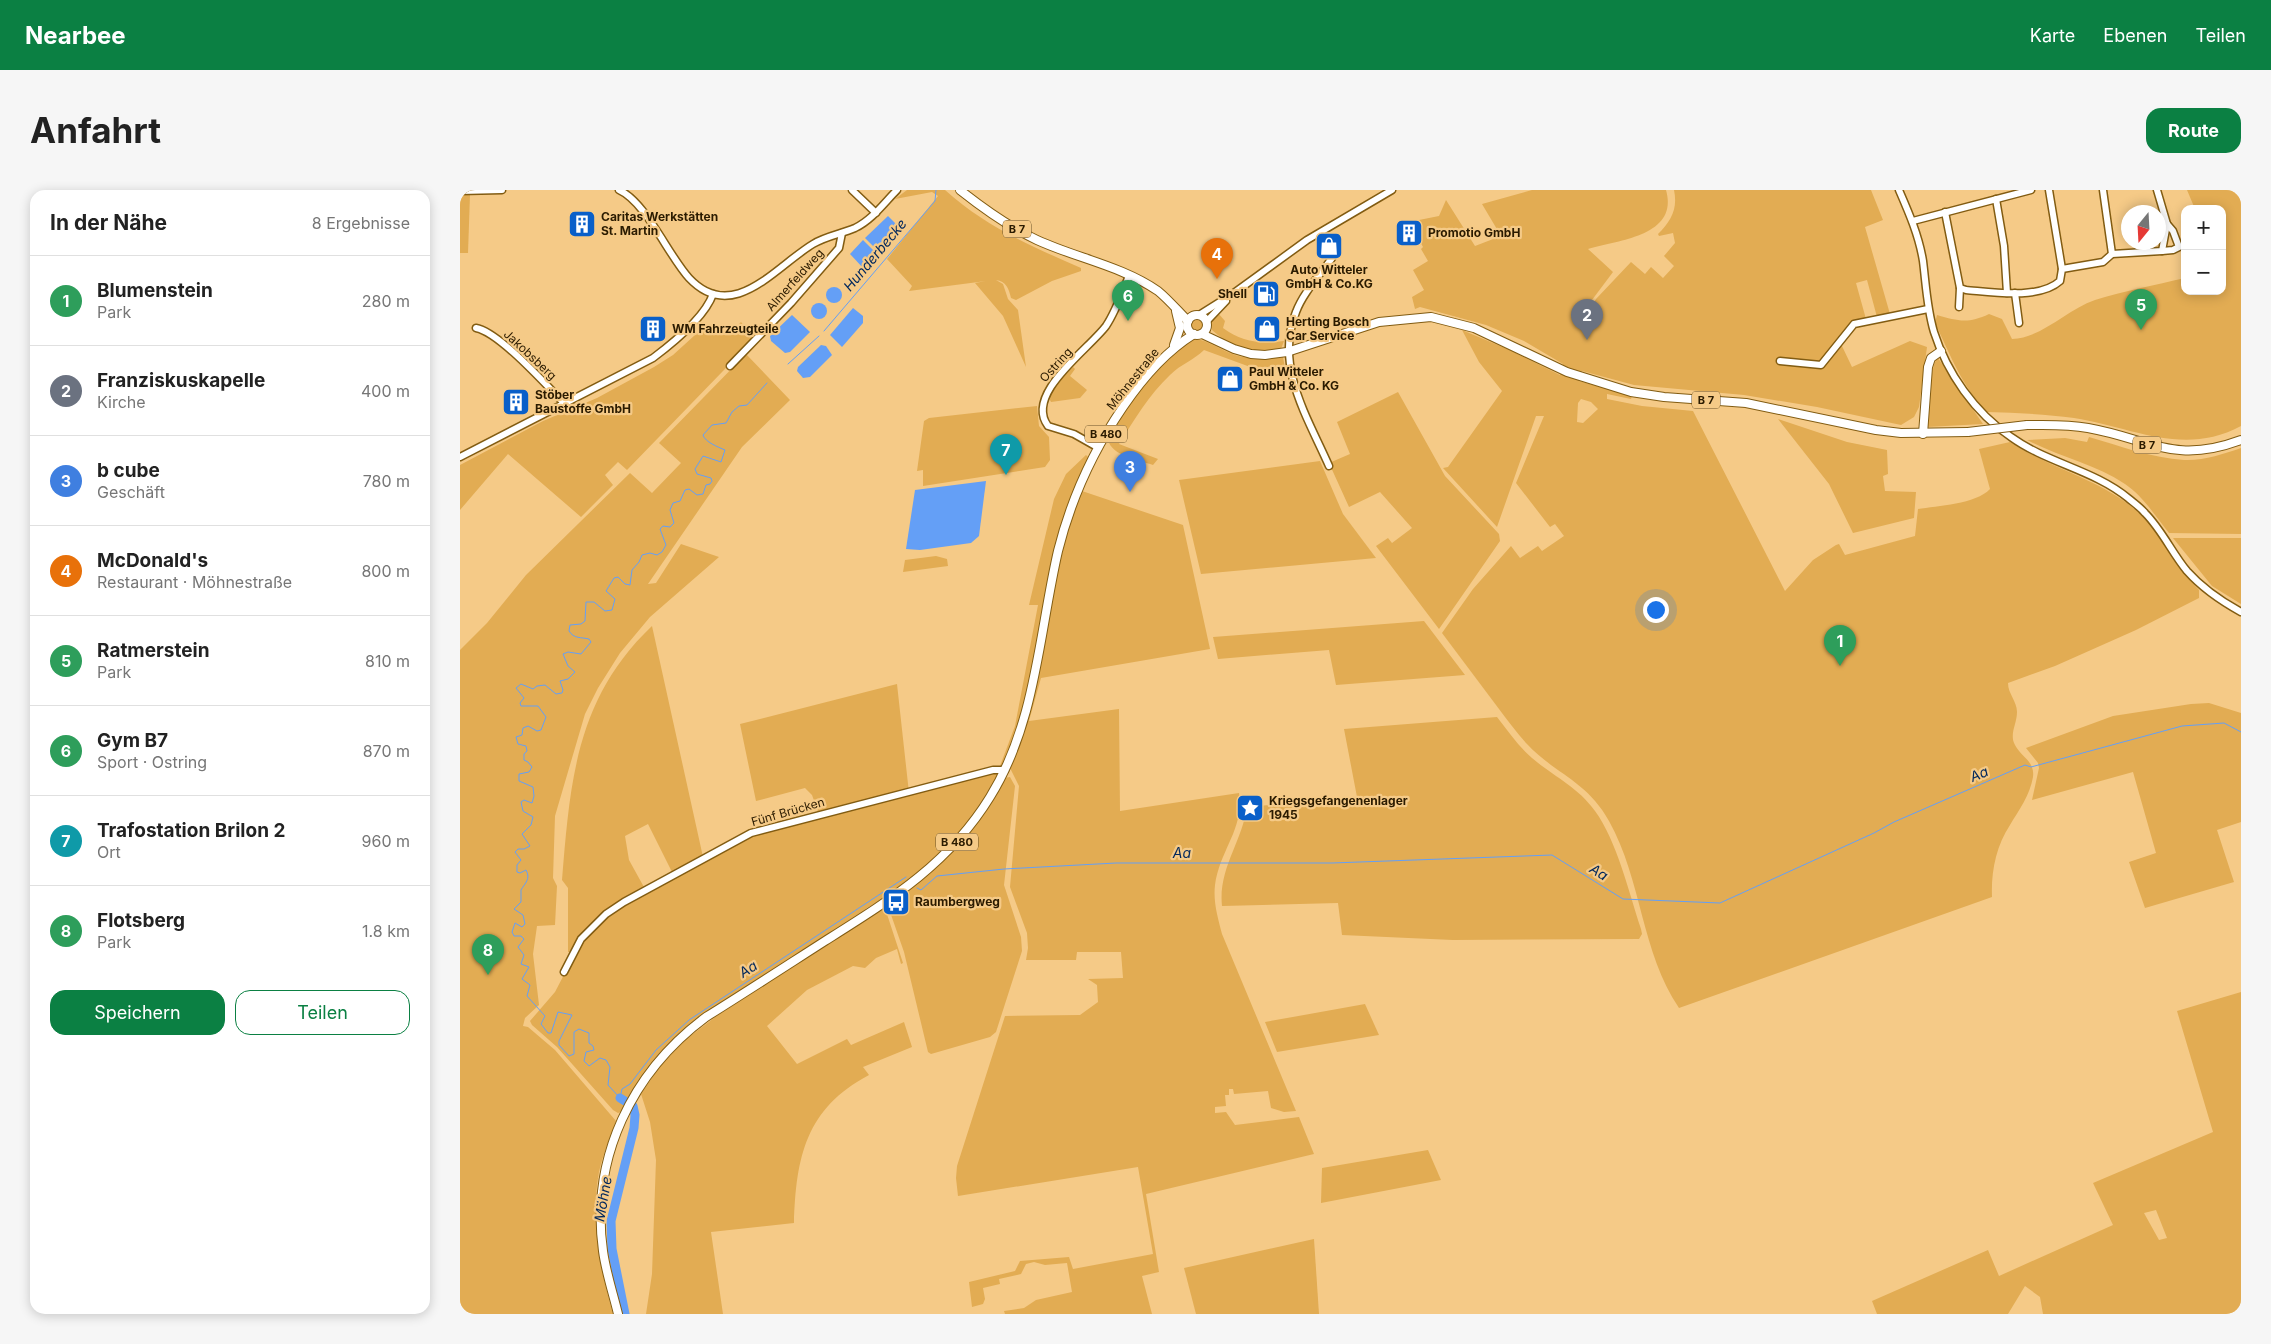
<!DOCTYPE html>
<html lang="de">
<head>
<meta charset="utf-8">
<style>
  :root { --surface:#fff; --page:#f6f6f6; --text:#222; --muted:#767676; --line:#e0e0e0; --accent:#0b8043 }
  body { margin:0; font-family:Inter,sans-serif; background:var(--page); color:var(--text) }
  .controls { position:absolute; right:15px; top:15px; display:grid; overflow:hidden; border-radius:10px; box-shadow:0 2px 12px #0003 }
  .controls button { width:45px; height:45px; display:grid; place-items:center; padding:0; border:0; border-bottom:1px solid var(--line); background:var(--surface); color:var(--text); font:25px sans-serif }
  .compass { position:absolute; left:1661px; top:15px; width:45px; height:45px; border-radius:50%; background:var(--surface); box-shadow:0 2px 12px #0003; rotate:198deg }
  .you { position:absolute; left:1195px; top:419px; width:18px; height:18px; margin:-12px; border:4px solid #fff; border-radius:50%; background:#1a73e8; box-shadow:0 0 0 8px #1a73e833 }
  .badge { display:grid; place-items:center; width:32px; height:32px; border-radius:50%; background:var(--accent); color:#fff; font-size:16px; font-weight:700 }
  .pin { position:absolute; translate:-50% -41px; filter:drop-shadow(0 1px 2px #0008) }
  .pin::after { content:''; position:absolute; top:26px; width:18px; height:15px; background:inherit; clip-path:polygon(0 0,100% 0,50% 100%) }
  .list { margin:0; padding:0; list-style:none }
  h2 { display:flex; justify-content:space-between; align-items:center; height:65px; margin:0; padding:0 20px; font-size:21px }
  h2 small { font-size:16px; font-weight:400; color:var(--muted) }
  .list li { display:grid; grid-template-columns:32px 1fr auto; gap:15px; align-items:center; box-sizing:border-box; height:90px; padding:0 20px; border-top:1px solid var(--line) }
  .list b { display:block; font-size:19px; white-space:nowrap }
  .list p { margin:0; font-size:16px; white-space:nowrap; color:var(--muted) }
  .list em { font-size:16px; font-style:normal; color:var(--muted) }
  .actions { display:flex; gap:10px; padding:15px 20px }
  .actions a { flex:1; padding:11px 0; border:1px solid var(--accent); border-radius:15px; text-align:center; font-size:18px; color:var(--accent) }
  .actions .main { background:var(--accent); color:#fff }
  .map { position:relative; flex:none; width:1781px; height:1124px; overflow:hidden; border-radius:15px }
  header { display:flex; align-items:center; gap:30px; box-sizing:border-box; height:70px; padding:0 25px; background:var(--accent); color:#fff }
  header strong { font-size:24px }
  nav { display:flex; gap:28px; margin-inline-start:auto; font-size:18px }
  .intro { display:flex; align-items:center; justify-content:space-between; box-sizing:border-box; height:120px; padding:0 30px }
  h1 { margin:0; font-size:35px }
  .button { padding:12px 22px; border-radius:15px; background:var(--accent); color:#fff; font-size:18px; font-weight:700 }
  main { display:flex; gap:30px; padding:0 30px }
  aside { flex:1; background:var(--surface); border-radius:15px; box-shadow:0 2px 12px #0003 }
  .map>svg:first-child { display:block }
</style>
</head>
<body>
<header>
<strong>Nearbee</strong>
<nav><a>Karte</a><a>Ebenen</a><a>Teilen</a></nav>
</header>
<div class="intro"><h1>Anfahrt</h1><a class="button">Route</a></div>
<main>
<aside>
<h2>In der Nähe<small>8 Ergebnisse</small></h2>
<ul class="list">
<li><span class="badge" style="background:#2e9e5b">1</span><div><b>Blumenstein</b><p>Park</p></div><em>280 m</em></li>
<li><span class="badge" style="background:#6b7280">2</span><div><b>Franziskuskapelle</b><p>Kirche</p></div><em>400 m</em></li>
<li><span class="badge" style="background:#3f7fe0">3</span><div><b>b cube</b><p>Geschäft</p></div><em>780 m</em></li>
<li><span class="badge" style="background:#e8710a">4</span><div><b>McDonald's</b><p>Restaurant · Möhnestraße</p></div><em>800 m</em></li>
<li><span class="badge" style="background:#2e9e5b">5</span><div><b>Ratmerstein</b><p>Park</p></div><em>810 m</em></li>
<li><span class="badge" style="background:#2e9e5b">6</span><div><b>Gym B7</b><p>Sport · Ostring</p></div><em>870 m</em></li>
<li><span class="badge" style="background:#0f9aa8">7</span><div><b>Trafostation Brilon 2</b><p>Ort</p></div><em>960 m</em></li>
<li><span class="badge" style="background:#2e9e5b">8</span><div><b>Flotsberg</b><p>Park</p></div><em>1.8 km</em></li>
</ul>
<div class="actions"><a class="main">Speichern</a><a>Teilen</a></div>
</aside>
<div class="map">
<svg width="1781" height="1124" viewBox="0 0 1781 1124">
  <rect width="100%" height="100%" fill="#f5ca87"/>
  <g fill="#e2ac53" fill-rule="evenodd">
    <path d="M447 0H485C526 37 571 56 621 78V81L592 91 556 110 551 108C549 99 546 91 536 90L543 94 548 109 558 120 566 177 543 126 515 93 526 91 449 101 452 96 427 69 478 6 472 2 435 9Z"/>
    <path d="M1072 0H1206C1219 46 1159 50 1128 59L1153 82 1120 126 1123 131 1136 109 1171 72 1185 84 1191 77 1203 88 1214 76 1204 66 1215 53 1213 43 1199 46 1198 44C1211 31 1218 19 1214 0H1411L1423 30 1405 37 1430 124 1417 127 1407 90 1396 93 1406 129 1393 132 1381 154 1392 177 1450 151 1467 157 1459 217 1454 227 1441 235 1357 217 1284 205 1174 195 1122 181 1119 191 1172 206 1171 209 1147 204V209L1182 216 1233 221 1325 401 1353 370 1376 355 1379 354 1385 365 1455 346 1458 319C1477 316 1516 314 1530 299L1519 259 1550 252C1592 280 1644 290 1680 324 1704 346 1717 377 1739 400V408L1676 440 1595 476 1548 493C1548 504 1557 511 1557 522 1557 534 1549 544 1555 555 1561 567 1575 571 1573 587 1570 605 1559 620 1550 635 1536 656 1531 682 1532 707L1219 818C1181 762 1182 690 1149 631 1127 591 1095 584 1067 554 1057 543 1048 531 1039 519 1020 494 1001 468 982 443L1013 399 1051 356 1060 368 1078 356 1082 361 1104 346 1095 334 1090 337 1056 293 1084 226H1076L1037 337 983 278 988 277 1042 201 1019 172 1002 140 1045 158 1100 185 1103 174 1064 151 1026 135 960 117 955 119 952 107 964 100 953 80 968 71 961 59 963 57 949 32 979 26 986 10 1015 56 1041 46 1022 14ZM1121 209 1131 212 1138 219 1123 233 1117 232 1118 213Z"/>
    <path d="M1727 0H1779L1781 2V236C1723 267 1672 237 1614 228 1586 224 1556 223 1527 222 1502 197 1490 164 1475 133L1477 125C1498 131 1508 134 1529 124L1542 129 1552 149C1582 148 1606 120 1635 110 1664 101 1695 95 1725 88V101H1762V19H1735Z"/>
    <path d="M0 5H10L8 63H0Z"/>
    <path d="M758 123 765 131 763 138C781 152 801 154 824 151L821 159C794 163 772 159 752 140L751 131Z"/>
    <circle cx="737" cy="135" r="8"/>
    <path d="M281 132 294 149 167 280 158 272 145 285 153 295 121 327 48 264 0 320V275L83 231 137 208 194 177 213 165 246 135 270 143Z"/>
    <path d="M734 148C749 151 761 160 775 165 791 170 807 169 823 167L825 178H793L744 160C734 170 721 174 710 185 689 205 674 230 659 254L698 269 693 275C679 270 652 266 648 250 666 211 698 172 734 148Z"/>
    <path d="M286 164 330 210 282 257 188 394 196 393 221 354 259 367 190 427 160 463 138 498 125 524 95 626 93 688 97 696 95 735 77 736 73 764 79 815 65 828 63 836 68 837 95 860 156 931C150 948 143 964 139 982 130 1031 140 1078 153 1124H0V460L27 433 66 385 170 283 192 303 221 273 199 253Z"/>
    <path d="M1478 168 1523 234 1467 237C1470 223 1469 174 1478 168Z"/>
    <path d="M613 177 615 179 610 186 627 200 620 208 591 212 588 206 591 200Z"/>
    <path d="M938 202 985 286 1039 344 1040 351 979 439 916 356 928 348 932 353 952 338 920 302 889 317 869 273 890 264 877 232Z"/>
    <path d="M577 216 579 236 589 247 590 270 585 277 463 296V280L457 281 464 231 469 228Z"/>
    <path d="M1318 229 1387 252 1427 260 1428 284 1423 286 1425 301 1456 302 1454 328 1393 343 1369 294Z"/>
    <path d="M1629 247C1660 256 1692 268 1724 270 1743 271 1763 264 1781 258V344L1709 343C1696 327 1683 306 1665 294 1635 274 1599 267 1567 250L1605 248 1627 252Z"/>
    <path d="M626 265 628 267 609 313 585 410 567 504 557 542 543 576H540L555 536 578 415H569L594 309 606 284Z"/>
    <path d="M860 271 883 324 916 368 741 384 719 290Z"/>
    <path d="M622 301 723 335 750 459 581 488 569 531 659 519 660 621 779 603C784 640 760 659 755 695 753 712 758 728 762 744L836 921 824 922 811 918 808 901 774 904 773 899H769V905H765L766 916 755 917V923L766 922 775 935 839 927 854 964 686 1004 699 1082 682 1086 692 1124H545L544 1121 564 1118 576 1110 612 1102 607 1073 585 1075 574 1072 566 1074 561 1084 539 1089 540 1094 523 1098 525 1109 523 1114 512 1117 509 1092 555 1081 560 1071 609 1067 613 1079 693 1064 678 977 498 1006 496 988 497 976 545 826 620 825 638 812 637 795 628 789 663 788 661 762H617L616 770H566L568 758 567 743 550 697 559 596 550 578C557 554 568 531 574 505 590 436 595 367 622 301Z"/>
    <path d="M1713 348H1781V414L1752 396Z"/>
    <path d="M476 366 487 369 488 376 443 382 445 370Z"/>
    <path d="M964 431 1005 485 876 495 869 460 758 469 753 447Z"/>
    <path d="M192 436 243 667 213 684 188 634 165 646 169 670 185 699C149 714 131 729 111 762H108V698L102 690C110 592 116 508 192 436Z"/>
    <path d="M437 494 449 603 538 581 540 584 515 625 498 647 505 650 537 602 544 588 550 587 555 596 544 695 561 747 562 761 536 842 530 847 471 864 468 862 444 762 429 719V715L445 705 437 701 407 718 392 732 282 801 187 882 161 922 158 923 153 920 97 857 72 835 70 831 95 802 121 752 148 725 292 646 370 622H358L352 605 345 598 296 611 280 534Z"/>
    <path d="M1749 513 1781 523V632L1757 640 1774 692 1685 718 1669 672 1696 663 1673 582 1572 610 1579 578 1578 573 1566 558 1653 526 1731 514Z"/>
    <path d="M1037 527C1048 541 1058 556 1072 568 1094 587 1117 596 1135 621 1157 651 1169 703 1181 739L1182 744 1179 749 993 750 882 745 878 713 762 716C758 679 782 652 787 617L897 607 884 539Z"/>
    <path d="M425 718 443 773 441 774 437 759 416 768 405 778 393 776 347 800 307 836 337 874 387 849 391 855 444 832 452 857 403 877 409 885C346 918 336 967 334 1033L251 1042 263 1124H186L192 1084 196 970 190 932 181 904 200 876 225 850 258 825Z"/>
    <path d="M1781 802V1124H1583L1580 1107 1565 1096 1548 1124H1417L1412 1111 1528 1060 1539 1086 1653 1035 1633 993 1753 942 1717 821ZM1696 1020 1707 1048 1699 1050 1684 1023Z"/>
    <path d="M905 814 919 845 817 862 805 832Z"/>
    <path d="M968 960 981 990 861 1013 862 978Z"/>
    <path d="M854 1049 859 1124H736L724 1078Z"/>
  </g>
  <g fill="#649ff6">
    <path d="M428 26 442 40 419 62 405 48Z"/>
    <path d="M403 50 417 64 404 79 390 64Z"/>
    <circle cx="374" cy="105" r="8"/>
    <circle cx="359" cy="121" r="8"/>
    <path d="M393 118 403 126V133L382 157 370 145Z"/>
    <path d="M332 125 350 142 330 162 325 163 311 151 310 146Z"/>
    <path d="M361 155 366 156 372 165 350 187 343 188 337 181 338 177Z"/>
    <path d="M526 291 519 346 511 353 460 360 446 359 455 300Z"/>
  </g>
  <g fill="none" stroke-linecap="round" stroke-linejoin="round">
    <g stroke="#649ff6" stroke-width="1">
      <path d="M364 141 475 11 476 0"/>
      <path d="M328 174 359 146"/>
      <path d="M307 193 287 215 279 216 272 222 266 233 252 235 243 245C245 252 258 257 265 260L261 272 243 266 235 279 237 284 251 288 252 291 250 294 246 295 243 304 237 305 229 299 225 300 220 311 213 313 210 320 214 333 210 337 203 336 200 339 206 355 202 362 197 365 190 363 182 365 179 372 172 380 170 395 165 394 158 387 154 388 146 401 155 409 152 420 145 421 134 412H126L125 431 121 434 110 435 109 441C114 449 121 447 129 449L131 452 121 464 108 462 103 464 108 476 115 482 108 489 100 491 103 500 102 503 96 504 85 495 77 496 73 499 61 494 56 498 64 508 60 513 61 516H78L86 527 81 540 77 541 68 536 63 538 62 545 56 547 58 554 66 556 67 561 64 564V570L68 572 72 577 69 582 59 584V591L73 597 74 606 72 613 64 610 61 612 63 621 73 627 71 635 62 644 70 656 64 659H58L55 662 61 670 57 675V682L60 683 66 680C71 689 65 693 61 700V712L54 719 63 725 65 734 62 737 55 733 52 742 54 746H61L64 749 58 757 64 765 61 774 69 777 62 789 70 795 67 806 85 826 81 834 88 843H91L98 822 112 825 99 851V855L109 866 114 864V842L119 839 129 843V853L133 856 134 860 126 862 124 871 129 876 140 868 146 870 150 877 148 895 160 908 162 899 170 894 196 860 229 830 446 687"/>
      <path d="M457 698 461 700 477 686 544 679 656 673H872L1092 665 1163 709 1260 713 1414 643 1434 632 1565 575 1571 577 1722 536 1764 533 1781 542"/>
    </g>
    <path stroke="#649ff6" stroke-width="9" d="M160 908 173 916 175 925 174 938 151 1031 152 1059 165 1124"/>
    <g stroke="#825c12" stroke-width="9">
      <g id="minor">
        <path d="M159 0C186 12 208 65 229 88 273 135 316 76 353 54 366 46 381 44 395 38 412 30 424 13 437 0"/>
        <path d="M392 0 416 23"/>
        <path d="M1439 0C1449 23 1459 46 1463 71 1466 95 1467 119 1474 142 1487 183 1515 223 1551 247 1587 273 1634 280 1668 308 1674 313 1680 317 1685 323 1702 340 1712 363 1727 381 1743 399 1761 411 1781 422"/>
        <path d="M1589 0 1602 79"/>
        <path d="M1643 0 1652 64"/>
        <path d="M0 1 42 0"/>
        <path d="M1536 9 1544 56 1547 103"/>
        <path d="M1485 22 1500 98 1506 100C1531 102 1579 110 1600 91L1602 79 1643 72 1652 64 1702 61 1707 34 1697 0"/>
        <path d="M1453 31 1571 0"/>
        <path d="M1702 61 1713 60 1719 57 1713 41 1707 34"/>
        <path d="M1555 103 1559 133"/>
        <path d="M1499 117 1500 98"/>
        <path d="M739 125 774 103 847 50 932 0"/>
        <path d="M747 131 766 111"/>
        <path d="M16 138C39 142 86 195 104 213"/>
        <path d="M1320 171 1361 175 1394 134 1468 119"/>
        <path d="M270 176 331 113 379 58 382 43"/>
        <path d="M637 257 614 244 588 236C564 204 628 160 646 136 656 121 662 103 669 86"/>
        <path d="M0 267 193 168C213 153 245 127 253 104"/>
        <path d="M869 276C848 228 814 176 836 122 843 103 860 85 872 68"/>
        <path d="M104 782 121 749 146 724 164 712 291 643 533 580H545"/>
      </g>
    </g>
    <g stroke="#825c12" stroke-width="10">
      <g id="major">
        <path d="M500 0C524 19 549 37 577 50 616 68 662 76 698 101 709 110 718 121 728 131"/>
        <circle cx="737" cy="135" r="10"/>
        <path d="M742 144 774 159 791 164 805 165 827 162 919 132 971 127 1014 138 1107 182 1171 202 1204 207 1286 213 1416 240 1441 243 1508 242"/>
        <path d="M714 155 720 138 716 121"/>
        <path d="M1567 235C1587 235 1607 234 1628 238 1690 249 1714 275 1781 250"/>
        <path d="M1463 244 1468 177 1471 168 1481 161"/>
        <path d="M158 1124C153 1103 146 1083 143 1061 130 968 172 882 246 827 286 802 326 776 365 751 430 710 489 674 530 607 576 533 579 443 598 361 611 309 633 261 663 217 682 189 705 162 734 144"/>
      </g>
    </g>
    <use href="#minor" stroke="#fff" stroke-width="6"/>
    <use href="#major" stroke="#fff" stroke-width="8"/>
    <g stroke="#825c12" stroke-width="10" stroke-linecap="butt">
      <path id="major-bridge" d="M1508 242 1567 235"/>
    </g>
    <use href="#major-bridge" stroke="#fff" stroke-width="8"/>
  </g>
  <defs>
    <g id="building-square" transform="scale(1.4375)"><rect x="-9" y="-9" width="18" height="18" rx="4" fill="#095fc9" stroke="#f5ca87"/><path d="M-4-6H4V6H1V3H-1V6H-4ZM-2.5-4.3h1.7v1.8h-1.7ZM.8-4.3h1.7v1.8H.8ZM-2.5-1h1.7V.8h-1.7ZM.8-1h1.7V.8H.8Z" fill="#fff"/></g>
    <g id="shop-square" transform="scale(1.4375)"><rect x="-9" y="-9" width="18" height="18" rx="4" fill="#095fc9" stroke="#f5ca87"/><path d="M-5-2.5h2.3a2.7 3.5 0 0 1 5.4 0H5L5.5 6h-11ZM-1.5-2.5h3a1.5 2.3 0 0 0-3 0Z" fill="#fff"/></g>
    <g id="fuel-square" transform="scale(1.4375)"><rect x="-9" y="-9" width="18" height="18" rx="4" fill="#095fc9" stroke="#f5ca87"/><path d="M-5.5-6h7V0h2V4h1.3V-2.5L3-4.5l.8-.8L6-3V5H2.5V1h-1V6h-7ZM-4.2-4.7v3.2H.2V-4.7Z" fill="#fff"/></g>
    <g id="sight-square" transform="scale(1.4375)"><rect x="-9" y="-9" width="18" height="18" rx="4" fill="#095fc9" stroke="#f5ca87"/><path d="M0-6L1.8-2.2L6-1.7L2.9 1.2L3.7 5.4L0 3.3L-3.7 5.4L-2.9 1.2L-6-1.7L-1.8-2.2Z" fill="#fff"/></g>
    <g id="bus-square" transform="scale(1.4375)"><rect x="-9" y="-9" width="18" height="18" rx="4" fill="#095fc9" stroke="#f5ca87"/><path d="M-5-6H5V4H4V6H2V4H-2V6H-4V4H-5ZM-3.5-4V0h7V-4ZM-3.5 1.2v1.5H-2V1.2ZM2 1.2v1.5H3.5V1.2Z" fill="#fff"/></g>
  </defs>
  <g fill-rule="evenodd">
    <use href="#building-square" x="122" y="34"/>
    <use href="#building-square" x="949" y="43"/>
    <use href="#shop-square" x="869" y="56"/>
    <use href="#fuel-square" x="806" y="104"/>
    <use href="#building-square" x="193" y="139"/>
    <use href="#shop-square" x="807" y="139"/>
    <use href="#shop-square" x="770" y="189"/>
    <use href="#building-square" x="56" y="212"/>
    <use href="#sight-square" x="790" y="618"/>
    <use href="#bus-square" x="436" y="712"/>
  </g>
  <g text-anchor="middle" stroke-width="4.5" stroke-linejoin="round" paint-order="stroke">
    <g fill="#f5ca87" stroke="#685028" stroke-width="1">
      <rect x="543" y="30.5" width="28" height="17" rx="4"/>
      <rect x="1232" y="201.5" width="28" height="17" rx="4"/>
      <rect x="625" y="235.5" width="42" height="17" rx="4"/>
      <rect x="1673" y="246.5" width="28" height="17" rx="4"/>
      <rect x="476" y="643.5" width="42" height="17" rx="4"/>
    </g>
    <g font-size="11" font-weight="bold" fill="#2b1b00">
      <text x="557" y="43">B 7</text>
      <text x="1246" y="214">B 7</text>
      <text x="646" y="248">B 480</text>
      <text x="1687" y="259">B 7</text>
      <text x="497" y="656">B 480</text>
    </g>
    <g font-size="12" font-weight="bold" fill="#2b1b00" stroke="#f5ca87" text-anchor="start">
      <text x="141" y="31">Caritas Werkstätten<tspan x="141" dy="14">St. Martin</tspan></text>
      <text x="968" y="47">Promotio GmbH</text>
      <text x="869" y="84" text-anchor="middle">Auto Witteler<tspan x="869" dy="14">GmbH &amp; Co.KG</tspan></text>
      <text x="787" y="108" text-anchor="end">Shell</text>
      <text x="826" y="136">Herting Bosch<tspan x="826" dy="14">Car Service</tspan></text>
      <text x="212" y="143">WM Fahrzeugteile</text>
      <text x="789" y="186">Paul Witteler<tspan x="789" dy="14">GmbH &amp; Co. KG</tspan></text>
      <text x="75" y="209">Stöber<tspan x="75" dy="14">Baustoffe GmbH</tspan></text>
      <text x="809" y="615">Kriegsgefangenenlager<tspan x="809" dy="14">1945</tspan></text>
      <text x="455" y="716">Raumbergweg</text>
    </g>
    <g font-size="12" fill="#2b1b00" stroke="#f5ca87">
      <text transform="translate(335 90) rotate(-48)" y="4">Almerfeldweg</text>
      <text transform="translate(70 165) rotate(43)" y="4">Jakobsberg</text>
      <text transform="translate(596 175) rotate(-48)" y="4">Ostring</text>
      <text transform="translate(673 189) rotate(-51)" y="4">Möhnestraße</text>
      <text transform="translate(328 622) rotate(-16)" y="4">Fünf Brücken</text>
    </g>
    <g font-size="14" font-style="italic" fill="#01275c" stroke="#f5ca87">
      <text transform="translate(415 65) rotate(-50)" y="5">Hunderbecke</text>
      <text transform="translate(1519 584) rotate(-23)" y="5">Aa</text>
      <text x="722" y="668">Aa</text>
      <text transform="translate(1139 682) rotate(32)" y="5">Aa</text>
      <text transform="translate(288 779) rotate(-33)" y="5">Aa</text>
      <text transform="translate(143 1009) rotate(-80)" y="5">Möhne</text>
    </g>
  </g>
</svg>
<div class="controls">
<button>+</button>
<button>−</button>
</div>
<svg class="compass" viewBox="-18 -18 36 36"><path d="M0-13l5 13h-10z" fill="#e53935"/><path d="M0 13l5-13h-10z" fill="#767676"/></svg>
<div class="you"></div>
<div class="pin badge" style="left:1380px;top:476px;background:#2e9e5b">1</div>
<div class="pin badge" style="left:1127px;top:150px;background:#6b7280">2</div>
<div class="pin badge" style="left:670px;top:302px;background:#3f7fe0">3</div>
<div class="pin badge" style="left:757px;top:89px;background:#e8710a">4</div>
<div class="pin badge" style="left:1681px;top:140px;background:#2e9e5b">5</div>
<div class="pin badge" style="left:668px;top:131px;background:#2e9e5b">6</div>
<div class="pin badge" style="left:546px;top:285px;background:#0f9aa8">7</div>
<div class="pin badge" style="left:28px;top:785px;background:#2e9e5b">8</div>
</div>
</main>
</body>
</html>
